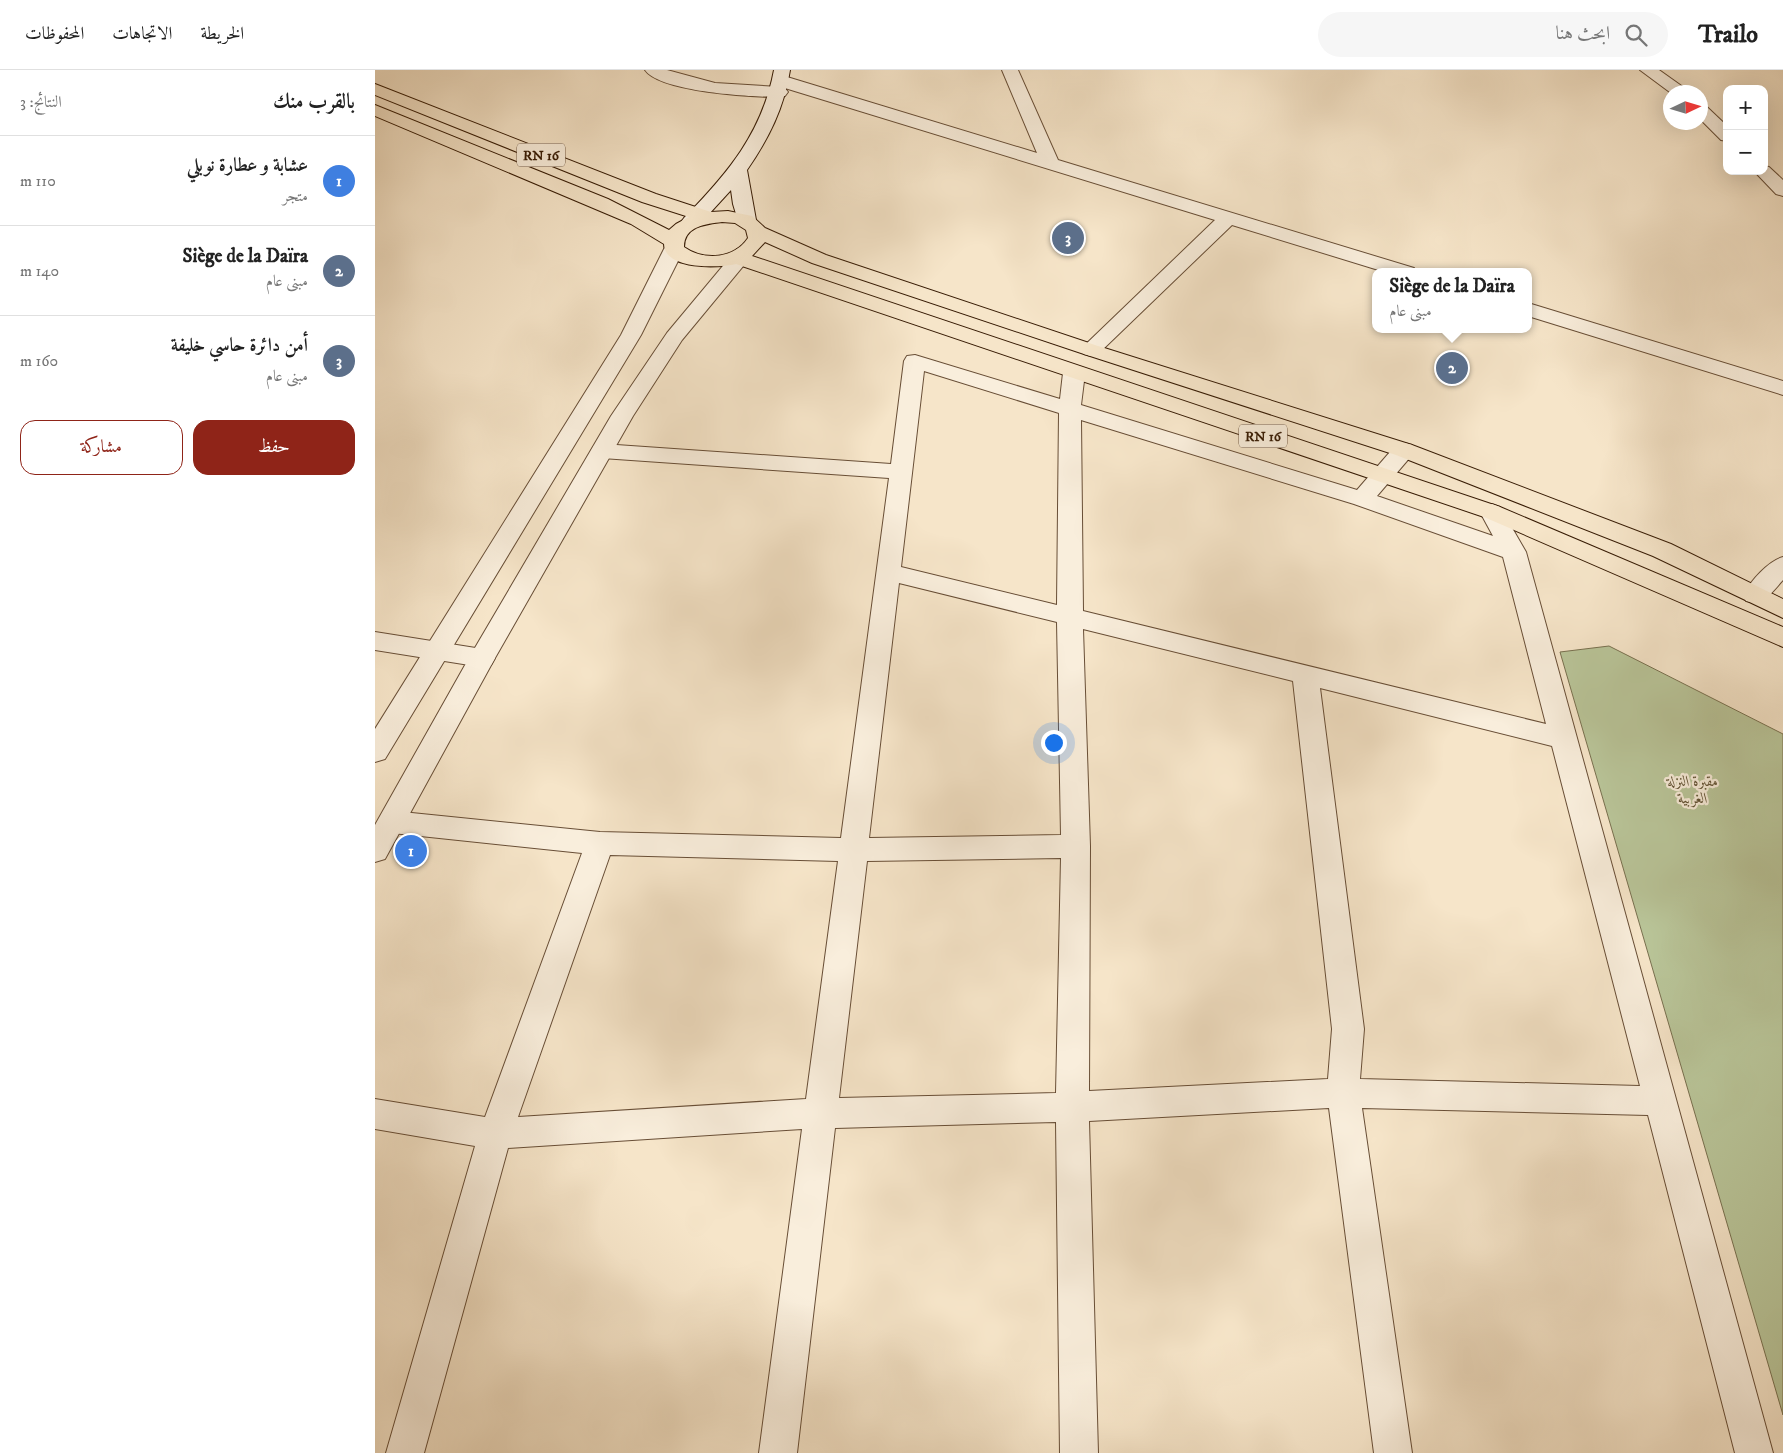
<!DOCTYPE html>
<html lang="ar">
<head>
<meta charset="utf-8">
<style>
  :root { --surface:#fff; --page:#f6f6f6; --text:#222; --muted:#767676; --line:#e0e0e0; --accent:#8f2418 }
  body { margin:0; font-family:"IM FELL DW Pica",Amiri,serif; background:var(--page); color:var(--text); direction:rtl }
  .controls { position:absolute; right:15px; top:15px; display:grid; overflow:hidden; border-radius:10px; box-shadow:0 5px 20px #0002 }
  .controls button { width:45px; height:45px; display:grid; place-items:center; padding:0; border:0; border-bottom:1px solid var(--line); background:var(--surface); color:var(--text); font:25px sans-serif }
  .compass { position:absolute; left:1288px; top:15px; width:45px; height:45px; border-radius:50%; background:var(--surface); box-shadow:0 5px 20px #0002; rotate:86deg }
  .you { position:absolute; left:678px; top:672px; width:18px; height:18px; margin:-12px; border:4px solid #fff; border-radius:50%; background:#1a73e8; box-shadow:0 0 0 8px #1a73e833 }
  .badge { display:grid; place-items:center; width:32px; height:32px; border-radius:50%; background:var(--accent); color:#fff; font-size:16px; font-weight:700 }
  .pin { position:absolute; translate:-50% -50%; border:2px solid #fff; box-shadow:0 1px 5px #0006 }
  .popup { position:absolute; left:997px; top:198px; width:160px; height:65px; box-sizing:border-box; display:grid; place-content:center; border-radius:10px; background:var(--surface); filter:drop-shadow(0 1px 4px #0005); font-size:16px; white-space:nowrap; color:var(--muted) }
  .popup b { font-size:19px; color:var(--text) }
  .popup::after { content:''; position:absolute; left:50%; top:100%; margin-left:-10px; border:10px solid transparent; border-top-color:var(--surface) }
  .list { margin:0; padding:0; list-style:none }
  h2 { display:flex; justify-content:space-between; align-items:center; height:65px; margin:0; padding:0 20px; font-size:21px }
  h2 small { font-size:16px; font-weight:400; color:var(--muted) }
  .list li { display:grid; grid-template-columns:32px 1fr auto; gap:15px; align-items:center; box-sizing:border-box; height:90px; padding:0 20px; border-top:1px solid var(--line) }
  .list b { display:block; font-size:19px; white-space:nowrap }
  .list p { margin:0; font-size:16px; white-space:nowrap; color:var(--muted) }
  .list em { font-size:16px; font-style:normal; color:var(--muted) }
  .actions { display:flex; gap:10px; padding:15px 20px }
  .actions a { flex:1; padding:11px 0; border:1px solid var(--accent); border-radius:15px; text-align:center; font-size:18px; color:var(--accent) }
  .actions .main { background:var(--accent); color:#fff }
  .icon { flex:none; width:28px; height:28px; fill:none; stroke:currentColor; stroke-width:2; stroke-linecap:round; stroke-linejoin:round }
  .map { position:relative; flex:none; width:1408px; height:1383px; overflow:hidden; direction:ltr }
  header { display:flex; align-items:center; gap:30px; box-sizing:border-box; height:70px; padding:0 25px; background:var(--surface); border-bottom:1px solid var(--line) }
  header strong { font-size:24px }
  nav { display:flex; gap:28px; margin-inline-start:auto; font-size:18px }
  .search { width:350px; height:45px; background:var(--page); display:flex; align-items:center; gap:12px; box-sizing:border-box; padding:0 18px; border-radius:28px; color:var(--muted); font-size:19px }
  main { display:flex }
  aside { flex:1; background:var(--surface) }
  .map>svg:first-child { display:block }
</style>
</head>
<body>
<header>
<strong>Trailo</strong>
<div class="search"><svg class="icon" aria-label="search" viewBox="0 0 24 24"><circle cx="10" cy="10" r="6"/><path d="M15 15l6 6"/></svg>ابحث هنا</div>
<nav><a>الخريطة</a><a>الاتجاهات</a><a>المحفوظات</a></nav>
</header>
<main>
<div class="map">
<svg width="1408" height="1383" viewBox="0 0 1408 1383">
  <rect width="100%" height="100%" fill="#f6e5c9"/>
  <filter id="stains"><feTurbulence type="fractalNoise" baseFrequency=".004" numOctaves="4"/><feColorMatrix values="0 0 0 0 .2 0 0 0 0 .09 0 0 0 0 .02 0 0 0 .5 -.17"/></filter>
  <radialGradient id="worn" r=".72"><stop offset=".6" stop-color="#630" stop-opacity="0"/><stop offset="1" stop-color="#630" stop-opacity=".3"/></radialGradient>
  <path fill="#b9c599" stroke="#78704f" d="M1234 576 1408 664V1345L1185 582Z"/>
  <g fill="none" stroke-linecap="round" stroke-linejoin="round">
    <g stroke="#684e36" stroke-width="2">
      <g id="minor">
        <path d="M627 0H643L683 90 1039 198 1042 202H1010L857 155 723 284 716 286 709 284 705 280 709 276 840 150 400 15 398 11 400 7H412L662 83Z"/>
        <path d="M1265 0H1284L1315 22 1296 23Z"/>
        <path d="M1326 36 1332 37 1352 56V71L1346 70 1326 50Z"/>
        <path d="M1389 96 1394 97 1408 110V126L1401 124 1379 101H1389Z"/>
        <path d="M1153 233 1408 311V325L1153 246Z"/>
        <path d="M540 285 685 329 688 303 691 298 699 297 707 298 710 303 706 335 982 420 1021 375 1029 373 1037 375 1040 380 1037 385 1002 426 1118 466 1105 442 1109 437 1117 434 1125 437 1151 482 1398 1383H1360L1273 1045 987 1038 1037 1383H999L954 1038 714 1051 723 1383H685L681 1052 460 1058 422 1383H384L427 1059 133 1078 49 1383H11L100 1076 0 1059V1029L110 1047 207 783 17 763 7 760 3 752 7 744 17 741 225 762 466 768 514 408 227 388 219 386 216 381 219 376 227 374 516 394 529 291 532 286ZM549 301 684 343 682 535 526 497ZM706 350 979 434 1128 487 1171 654 708 541ZM524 513 682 552 686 765 494 768ZM708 559 918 611 957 959 953 1009 714 1021 715 776ZM945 618 1177 676 1265 1016 985 1009 989 959ZM235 785 463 791 431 1029 143 1047ZM686 788 681 1023 464 1028 492 791Z"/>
        <path d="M1408 487V510C1397 522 1389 536 1371 531L1368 525C1376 511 1393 491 1408 487Z"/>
        <path d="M0 562 107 579 116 581 120 588 116 595 107 597 0 580Z"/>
      </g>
    </g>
    <g stroke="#684e36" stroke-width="2">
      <g id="tertiary">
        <path d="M270 0H292L340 13 404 17 410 18 413 22 410 26 404 27C377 27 285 22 270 0Z"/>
        <path d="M299 173 306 175 309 179 266 265 10 689 0 692V659L246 265 289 179 292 175Z"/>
        <path d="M369 177 376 179 379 183 307 270 258 346 120 588 10 789 0 792V755L94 588 236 346 292 263 362 179Z"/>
      </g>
    </g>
    <g stroke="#381c05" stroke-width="2">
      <path id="secondary" d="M399 0H415C409 38 394 68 372 100L381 150 378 154H364L358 134 356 120 323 156H309L306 152 309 148C353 103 387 63 399 0Z"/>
    </g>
    <g stroke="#381c05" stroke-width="2">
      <path id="primary" d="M0 14 281 124 336 142 353 141 377 146 390 158 451 185 723 276 1037 375 1296 474 1408 529V548L1278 486 1021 385 709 284 437 193 390 172 377 186 1125 437 1408 557V577L1109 447 361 194C344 198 289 200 289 174L256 154 0 46V35L233 129 294 160 301 154 314 147 267 132 0 25ZM347 152 360 153 371 160 373 168C359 189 329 191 309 177 309 156 331 154 347 152Z"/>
    </g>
    <use href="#minor" fill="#f9eedc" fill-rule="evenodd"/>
    <use href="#tertiary" fill="#f9eedc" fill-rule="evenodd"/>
    <use href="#secondary" fill="#f9eedc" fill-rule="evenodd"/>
    <use href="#primary" fill="#f6e5c9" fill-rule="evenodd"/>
  </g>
  <g text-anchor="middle" stroke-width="4.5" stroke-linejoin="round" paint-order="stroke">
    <g fill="#f9eedc" stroke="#725b46" stroke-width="1">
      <rect x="142" y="73.5" width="48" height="23" rx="4"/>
      <rect x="864" y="354.5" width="48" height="23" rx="4"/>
    </g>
    <g font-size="14" font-weight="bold" fill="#381c05">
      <text x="166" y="90">RN 16</text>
      <text x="888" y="371">RN 16</text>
    </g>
    <g font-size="15" font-style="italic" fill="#5f4f31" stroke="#f9eedc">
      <text x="1318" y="716">مقبرة النزلة<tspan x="1318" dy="17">الغربية</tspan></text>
    </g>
  </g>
  <rect width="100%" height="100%" filter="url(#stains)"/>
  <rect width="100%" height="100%" fill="url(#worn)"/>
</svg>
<div class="controls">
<button>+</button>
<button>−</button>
</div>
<svg class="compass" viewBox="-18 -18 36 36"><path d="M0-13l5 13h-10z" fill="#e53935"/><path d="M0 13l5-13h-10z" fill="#767676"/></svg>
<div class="you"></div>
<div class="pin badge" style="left:36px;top:781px;background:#3f7fe0">1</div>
<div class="pin badge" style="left:1077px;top:298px;background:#5c6f8a">2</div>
<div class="popup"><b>Siège de la Daïra</b>مبنى عام</div>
<div class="pin badge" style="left:693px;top:168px;background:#5c6f8a">3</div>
</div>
<aside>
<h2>بالقرب منك<small>النتائج: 3</small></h2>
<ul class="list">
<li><span class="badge" style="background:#3f7fe0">1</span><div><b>عشابة و عطارة نوبلي</b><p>متجر</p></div><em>110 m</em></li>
<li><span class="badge" style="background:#5c6f8a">2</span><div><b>Siège de la Daïra</b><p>مبنى عام</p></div><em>140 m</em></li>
<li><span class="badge" style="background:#5c6f8a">3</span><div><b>أمن دائرة حاسي خليفة</b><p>مبنى عام</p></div><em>160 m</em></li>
</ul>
<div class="actions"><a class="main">حفظ</a><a>مشاركة</a></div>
</aside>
</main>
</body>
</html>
